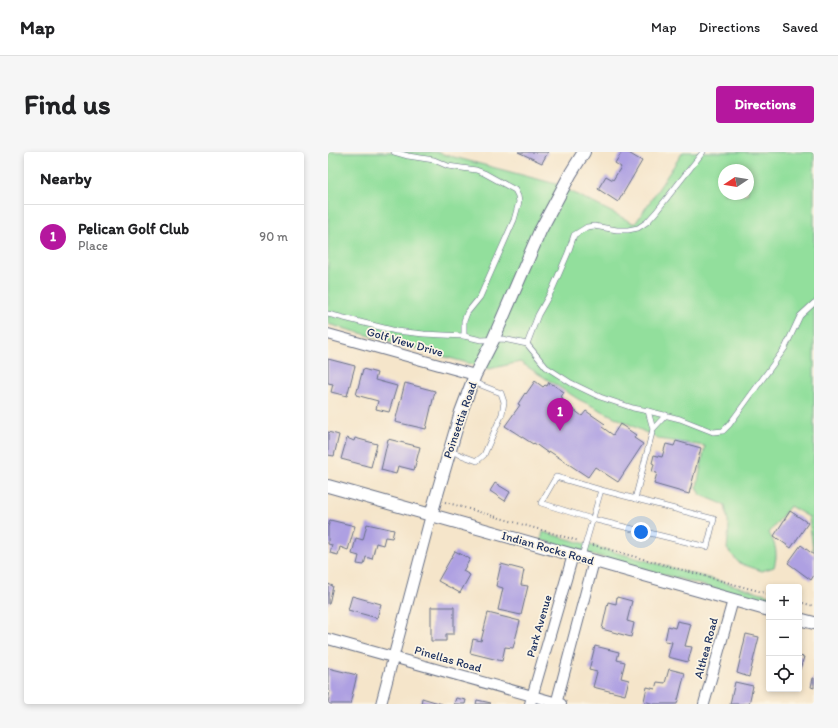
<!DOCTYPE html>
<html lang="en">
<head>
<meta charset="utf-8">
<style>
  :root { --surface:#fff; --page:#f6f6f6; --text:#202124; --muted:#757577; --line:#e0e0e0; --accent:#b5179e }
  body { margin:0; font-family:Itim,sans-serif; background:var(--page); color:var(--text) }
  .controls { position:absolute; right:12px; bottom:12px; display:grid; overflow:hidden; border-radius:4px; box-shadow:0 2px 6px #0003 }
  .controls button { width:36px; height:36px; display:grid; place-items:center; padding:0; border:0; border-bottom:1px solid var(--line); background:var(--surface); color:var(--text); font:20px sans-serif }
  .compass { position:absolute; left:390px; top:12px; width:36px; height:36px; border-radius:50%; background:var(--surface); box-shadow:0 2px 6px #0003; rotate:258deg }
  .you { position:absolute; left:313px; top:380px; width:14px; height:14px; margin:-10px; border:3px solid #fff; border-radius:50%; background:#1a73e8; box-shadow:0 0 0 6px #1a73e833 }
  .badge { display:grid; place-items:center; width:26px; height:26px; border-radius:50%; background:var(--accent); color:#fff; font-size:13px; font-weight:700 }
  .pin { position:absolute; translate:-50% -33px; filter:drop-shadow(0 1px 2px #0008) }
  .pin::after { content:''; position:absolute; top:21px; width:14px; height:12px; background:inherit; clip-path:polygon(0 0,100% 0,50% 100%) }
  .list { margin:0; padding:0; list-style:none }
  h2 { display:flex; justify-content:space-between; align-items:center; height:52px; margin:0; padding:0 16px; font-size:17px }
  h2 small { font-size:13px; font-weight:400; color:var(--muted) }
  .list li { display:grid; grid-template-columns:26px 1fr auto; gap:12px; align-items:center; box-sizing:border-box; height:64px; padding:0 16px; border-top:1px solid var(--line) }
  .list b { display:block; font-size:15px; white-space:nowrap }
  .list p { margin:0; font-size:13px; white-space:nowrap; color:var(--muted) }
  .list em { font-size:13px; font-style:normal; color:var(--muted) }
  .icon { flex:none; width:22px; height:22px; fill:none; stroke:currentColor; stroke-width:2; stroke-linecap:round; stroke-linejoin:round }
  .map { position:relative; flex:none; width:486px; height:552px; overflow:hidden; border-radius:4px }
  header { display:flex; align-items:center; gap:24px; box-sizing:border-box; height:56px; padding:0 20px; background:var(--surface); border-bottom:1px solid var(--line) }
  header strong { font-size:19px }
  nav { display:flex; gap:22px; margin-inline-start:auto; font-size:14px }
  .intro { display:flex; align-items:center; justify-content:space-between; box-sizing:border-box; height:96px; padding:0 24px }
  h1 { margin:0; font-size:28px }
  .button { padding:10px 18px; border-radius:4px; background:var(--accent); color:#fff; font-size:14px; font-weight:700 }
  main { display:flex; gap:24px; padding:0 24px }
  aside { flex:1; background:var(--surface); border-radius:4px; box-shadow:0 2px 6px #0003 }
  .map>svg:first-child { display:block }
</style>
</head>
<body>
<header>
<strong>Map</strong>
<nav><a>Map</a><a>Directions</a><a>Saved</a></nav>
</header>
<div class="intro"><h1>Find us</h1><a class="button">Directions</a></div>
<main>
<aside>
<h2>Nearby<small></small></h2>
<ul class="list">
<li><span class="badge">1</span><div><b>Pelican Golf Club</b><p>Place</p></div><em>90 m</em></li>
</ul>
</aside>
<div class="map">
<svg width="486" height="552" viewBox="0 0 486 552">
  <rect width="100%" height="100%" fill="#fcf5e5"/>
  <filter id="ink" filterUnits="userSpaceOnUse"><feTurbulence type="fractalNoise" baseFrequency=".025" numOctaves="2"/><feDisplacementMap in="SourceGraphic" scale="8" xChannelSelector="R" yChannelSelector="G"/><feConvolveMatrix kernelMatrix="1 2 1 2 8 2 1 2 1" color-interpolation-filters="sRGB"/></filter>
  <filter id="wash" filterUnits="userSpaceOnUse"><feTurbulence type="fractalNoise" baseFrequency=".012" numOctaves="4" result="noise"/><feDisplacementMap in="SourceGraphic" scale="16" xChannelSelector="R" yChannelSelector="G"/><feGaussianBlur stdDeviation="0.9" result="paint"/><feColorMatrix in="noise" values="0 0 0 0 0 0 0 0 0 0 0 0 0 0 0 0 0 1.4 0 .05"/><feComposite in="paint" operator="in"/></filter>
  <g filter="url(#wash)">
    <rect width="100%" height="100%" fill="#f5e5ca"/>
    <g fill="#92df9c" stroke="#56877d" fill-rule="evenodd">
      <path d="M0 0H107L228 32 307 72 355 0H486V399L485 398 481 365 462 354 441 381C448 393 450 402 446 415L434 419 411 411 399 397 401 375 397 353 373 343 369 335 377 294 331 287 250 247 192 210 161 217 0 172ZM396 18H420V42H396Z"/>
      <path d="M215 380 441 443V452L213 388Z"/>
    </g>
    <g id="blocks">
      <g fill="#aea0e2">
        <path d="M190 0H220L214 11Z"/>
        <path d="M294 0H299L314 9 290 50 270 37 278 24 285 28 293 15 287 11Z"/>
        <path d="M0 207 27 214 19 244 3 240 5 232 0 231Z"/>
        <path d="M35 217 49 221 47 228 69 234 61 260 48 257 50 249 28 243Z"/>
        <path d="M207 229 215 235 217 233 219 234 221 230 236 240 233 245 235 246 234 249 254 264 258 259 277 272 274 275 285 283 292 272 308 283 306 286 315 292 290 330 267 315 260 325 221 299 220 301 206 291 205 292 177 274 192 253 190 252 197 241 198 242Z"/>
        <path d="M77 231 107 239 98 277 67 270Z"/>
        <path d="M0 280 11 283 6 304 0 303Z"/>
        <path d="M19 286 26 289 27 286 49 292 43 315 13 307Z"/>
        <path d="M60 287 92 295 86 318 70 314 68 322 53 318Z"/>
        <path d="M348 289 373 296 361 342 326 332 329 321 324 320 326 312 324 311 326 303 334 305 338 292 346 294Z"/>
        <path d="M167 331 182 340 177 349 162 339Z"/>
        <path d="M462 359 480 371 463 396 446 384Z"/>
        <path d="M2 368 27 374 20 398 12 395 10 403 2 401 4 393 0 392V375Z"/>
        <path d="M39 372 66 378 64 386 57 385 55 393 48 391 44 407 38 405 36 413 29 412 31 404 24 402 28 386 35 388Z"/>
        <path d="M473 393 486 403V423L483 428 460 411Z"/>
        <path d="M127 399 142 407 135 419 142 423 132 441 110 429Z"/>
        <path d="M173 412 196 418 193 433 200 434 193 463 170 458 175 436 168 434Z"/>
        <path d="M0 432 5 434 1 452H0Z"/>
        <path d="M24 444 53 452 49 466 20 458Z"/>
        <path d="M289 445 304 449 299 469 306 471 303 485 274 477 280 450 288 452Z"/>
        <path d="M103 455H126V482H118V489H103Z"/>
        <path d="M160 461 192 469 185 496 177 495 174 509 142 501 145 487 153 489Z"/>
        <path d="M349 469 363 472 357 494 364 495 360 510 340 505 344 490 337 489 340 474 347 476Z"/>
        <path d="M418 482 431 485 421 525 409 521Z"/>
        <path d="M267 494 291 500 289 508 297 510 293 526 301 528 297 543 265 535 269 520 261 518Z"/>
        <path d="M471 504 476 505 471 520Z"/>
        <path d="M0 516 29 523 22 552H0L2 539 0 538Z"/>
        <path d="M341 517 357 521 349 552H326L316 549 319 535 327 537 329 530 337 531Z"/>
        <path d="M485 526H486V536L483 535Z"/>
        <path d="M407 530 425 534 421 552H402Z"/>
        <path d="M94 546 114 552H93Z"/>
        <path d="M128 546 138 548 137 552H126Z"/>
        <path d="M149 548 163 551 162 552H148Z"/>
      </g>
    </g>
  </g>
  <g filter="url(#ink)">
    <use href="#blocks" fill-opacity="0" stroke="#676f84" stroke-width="1"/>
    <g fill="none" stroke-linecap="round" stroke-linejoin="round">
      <g stroke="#676f84" stroke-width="6">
        <g id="service">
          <path d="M66 0 80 4 106 8 120 14 148 18 156 21 187 38 190 44 191 50 186 68 152 145 139 161 136 169V184"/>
          <path d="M0 162 68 179 96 182 136 184 153 188 175 187 199 192 218 215 243 231 272 245 305 256 320 259 325 277 307 347"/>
          <path d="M199 192 210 163 224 138 240 101 246 83 259 75 266 74 289 78H300L310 76 319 70 328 60 375 0"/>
          <path d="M320 259 352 267 385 280 395 279 401 273 457 196 472 164 486 151"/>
          <path d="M325 277 338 263"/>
          <path d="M122 299 149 309 156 303 174 262 176 250 173 241 145 230"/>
          <path d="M228 325 273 338 386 367 379 395 264 367 213 351Z"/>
          <path d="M254 404 273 338"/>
        </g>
      </g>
      <g stroke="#676f84" stroke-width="12">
        <g id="minor">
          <path d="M0 182 147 223"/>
          <path d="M0 487 233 552"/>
          <path d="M53 552 103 363"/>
          <path d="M202 552 245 403"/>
          <path d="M228 552 266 409"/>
          <path d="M376 552 405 448"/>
        </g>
      </g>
      <g stroke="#676f84" stroke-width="14">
        <g id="tertiary">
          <path d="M0 334 441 458"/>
          <path d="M103 363 133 260 147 223 165 188 212 79 243 21 256 0"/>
          <path d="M471 467 486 471"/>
        </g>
      </g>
      <g stroke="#676f84" stroke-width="2" stroke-dasharray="1 3" stroke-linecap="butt">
        <path d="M117 350 251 389"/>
        <path d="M265 393 441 442"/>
        <path d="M471 450 486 454"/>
      </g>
      <use href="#service" stroke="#fff" stroke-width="5"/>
      <use href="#minor" stroke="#fff" stroke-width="10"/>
      <use href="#tertiary" stroke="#fff" stroke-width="12"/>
    </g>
  </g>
  <g text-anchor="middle" stroke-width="3.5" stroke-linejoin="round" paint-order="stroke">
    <g font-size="12" fill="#1b2f5e" stroke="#fcf5e5">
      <text transform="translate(77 190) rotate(16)" y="4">Golf View Drive</text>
      <text transform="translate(132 268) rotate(-71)" y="4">Poinsettia Road</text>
      <text transform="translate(220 396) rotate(16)" y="4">Indian Rocks Road</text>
      <text transform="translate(211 474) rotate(-74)" y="4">Park Avenue</text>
      <text transform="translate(378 496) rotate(-75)" y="4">Althea Road</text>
      <text transform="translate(120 507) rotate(16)" y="4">Pinellas Road</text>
    </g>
  </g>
</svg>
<div class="controls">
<button>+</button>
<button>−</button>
<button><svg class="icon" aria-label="locate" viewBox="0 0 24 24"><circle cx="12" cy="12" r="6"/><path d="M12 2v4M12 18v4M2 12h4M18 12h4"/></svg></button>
</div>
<svg class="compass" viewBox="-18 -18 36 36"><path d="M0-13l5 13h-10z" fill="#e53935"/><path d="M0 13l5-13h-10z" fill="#757577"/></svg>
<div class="you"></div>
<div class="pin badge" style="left:232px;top:279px">1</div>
</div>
</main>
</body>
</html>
